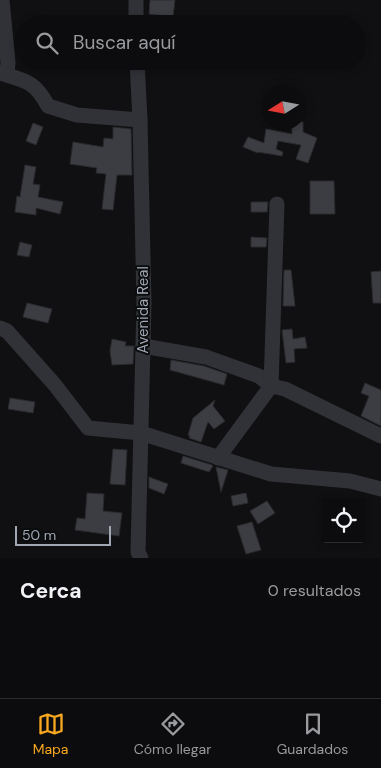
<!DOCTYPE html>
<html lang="es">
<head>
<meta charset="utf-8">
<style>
  :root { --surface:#0c0c0e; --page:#151517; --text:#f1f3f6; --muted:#9a9b9e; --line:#2c2c2e; --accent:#faa820 }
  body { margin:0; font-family:"DM Sans",sans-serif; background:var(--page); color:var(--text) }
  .controls { position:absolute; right:15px; bottom:15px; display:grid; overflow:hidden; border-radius:5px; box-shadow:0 2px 8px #0003 }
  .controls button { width:45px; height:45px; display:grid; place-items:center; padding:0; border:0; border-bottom:1px solid var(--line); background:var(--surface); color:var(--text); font:25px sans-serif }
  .compass { position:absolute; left:261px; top:85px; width:45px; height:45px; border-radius:50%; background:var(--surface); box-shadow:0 2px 8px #0003; rotate:259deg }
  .scale { position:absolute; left:15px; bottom:12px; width:96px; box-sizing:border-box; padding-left:5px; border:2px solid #a1a7b4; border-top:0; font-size:14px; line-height:18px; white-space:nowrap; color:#a1a7b4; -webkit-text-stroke:4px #0b0c0d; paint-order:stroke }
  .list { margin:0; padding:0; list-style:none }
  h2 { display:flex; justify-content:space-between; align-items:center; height:65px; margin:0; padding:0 20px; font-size:21px }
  h2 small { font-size:16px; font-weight:400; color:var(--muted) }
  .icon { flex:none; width:28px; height:28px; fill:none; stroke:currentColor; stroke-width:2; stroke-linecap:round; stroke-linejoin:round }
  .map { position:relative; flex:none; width:381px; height:558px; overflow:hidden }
  .search { position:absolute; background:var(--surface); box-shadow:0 2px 8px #0003; left:15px; right:15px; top:15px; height:55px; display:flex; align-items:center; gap:12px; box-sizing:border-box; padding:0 18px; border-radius:28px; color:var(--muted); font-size:19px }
  .sheet { height:140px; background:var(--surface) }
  nav { display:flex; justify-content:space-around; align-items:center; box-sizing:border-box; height:70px; border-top:1px solid var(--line); background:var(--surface); font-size:14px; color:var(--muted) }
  nav a { display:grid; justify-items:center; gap:2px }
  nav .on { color:var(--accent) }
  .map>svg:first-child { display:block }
</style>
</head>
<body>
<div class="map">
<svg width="381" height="558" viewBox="0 0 381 558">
  <rect width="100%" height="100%" fill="#101012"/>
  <g fill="#3c3d42" stroke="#2a2a2e">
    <path d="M150 0H175L173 17 149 14Z"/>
    <path d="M292 122H303V132L317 138 308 163 296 159 301 145 278 141 276 149 283 152 282 156 258 152V153L243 147 248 137 264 143 266 129 292 134Z"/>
    <path d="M33 123 43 127 36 145 26 141Z"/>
    <path d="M113 127 131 129 132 175H117L113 210 102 209 106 174 96 173 97 168 70 164 73 142 103 147 104 138 113 139Z"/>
    <path d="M25 165 36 167 33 184 40 185 38 197 63 202 60 214 36 208V215L15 212 17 196 20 197Z"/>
    <path d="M310 181H334L335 214H310Z"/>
    <path d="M251 202H268L267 212H251Z"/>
    <path d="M251 237 267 238 266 247H251Z"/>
    <path d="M20 242 32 245 29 257 17 255Z"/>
    <path d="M284 270H291L295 306H283Z"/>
    <path d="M381 271V303H373L371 272Z"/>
    <path d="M27 303 52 309 48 323 23 317Z"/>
    <path d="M292 329 293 339 305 337 307 348 294 349 295 362 286 363 282 330Z"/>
    <path d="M112 339 126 342 125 346H134L133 364 112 365 110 351Z"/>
    <path d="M171 360 204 366 227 374 224 385 170 370Z"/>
    <path d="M365 383 381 390V426L361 416 369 396 361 393Z"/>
    <path d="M10 398 35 402 33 413 8 409Z"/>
    <path d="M215 400 213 406 225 421 214 429 208 422 201 442 189 438 190 436 188 435 193 418Z"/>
    <path d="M113 449 127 450 125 485 110 484Z"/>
    <path d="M183 456 212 465 213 466 209 472 181 463Z"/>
    <path d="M216 467 228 470 221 492Z"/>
    <path d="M149 477 168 484 164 494 149 488Z"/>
    <path d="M87 493 104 494 103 511 122 513 119 536 75 530 77 518 85 519Z"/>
    <path d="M246 493 248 503 233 506 231 496Z"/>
    <path d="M267 501 275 513 258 524 250 511Z"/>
    <path d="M252 522 261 550 246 554 237 526Z"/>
  </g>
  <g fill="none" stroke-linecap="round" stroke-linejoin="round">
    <g stroke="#313237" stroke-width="15">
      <path d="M2 0 8 62 7 75"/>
      <path d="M136 0V24"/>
      <path d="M137 61 140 120 144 303 138 552 141 558"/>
      <path d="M0 73C25 81 34 80 48 106L77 115 140 120"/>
      <path d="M0 328 7 331 55 385 88 428 141 433 271 474 350 481 381 489"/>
      <path d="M143 346 206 357 259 376 271 386 285 389 381 436"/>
      <path d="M218 458 271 386 277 204"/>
    </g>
  </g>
  <g text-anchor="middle" stroke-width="4" stroke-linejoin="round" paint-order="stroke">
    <g font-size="15" fill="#a1a7b4" stroke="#0b0c0d">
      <text transform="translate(143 310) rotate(-90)" y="5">Avenida Real</text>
    </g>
  </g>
</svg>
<div class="controls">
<button><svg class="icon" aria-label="locate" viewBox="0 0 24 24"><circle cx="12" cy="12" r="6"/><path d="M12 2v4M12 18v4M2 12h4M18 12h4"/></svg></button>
</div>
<svg class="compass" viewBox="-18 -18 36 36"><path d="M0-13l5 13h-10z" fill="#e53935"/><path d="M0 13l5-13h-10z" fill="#9a9b9e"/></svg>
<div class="scale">50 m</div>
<div class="search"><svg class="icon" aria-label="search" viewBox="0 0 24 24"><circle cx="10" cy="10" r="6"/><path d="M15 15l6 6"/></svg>Buscar aquí</div>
</div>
<section class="sheet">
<h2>Cerca<small>0 resultados</small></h2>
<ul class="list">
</ul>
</section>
<nav>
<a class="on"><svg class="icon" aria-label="map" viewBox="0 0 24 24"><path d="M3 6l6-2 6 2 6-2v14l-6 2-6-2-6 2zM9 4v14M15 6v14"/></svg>Mapa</a>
<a><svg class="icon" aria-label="directions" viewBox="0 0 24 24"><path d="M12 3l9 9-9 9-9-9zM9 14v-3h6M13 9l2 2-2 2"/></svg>Cómo llegar</a>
<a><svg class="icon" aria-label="saved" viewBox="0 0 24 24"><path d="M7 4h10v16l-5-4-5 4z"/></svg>Guardados</a>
</nav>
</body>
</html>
